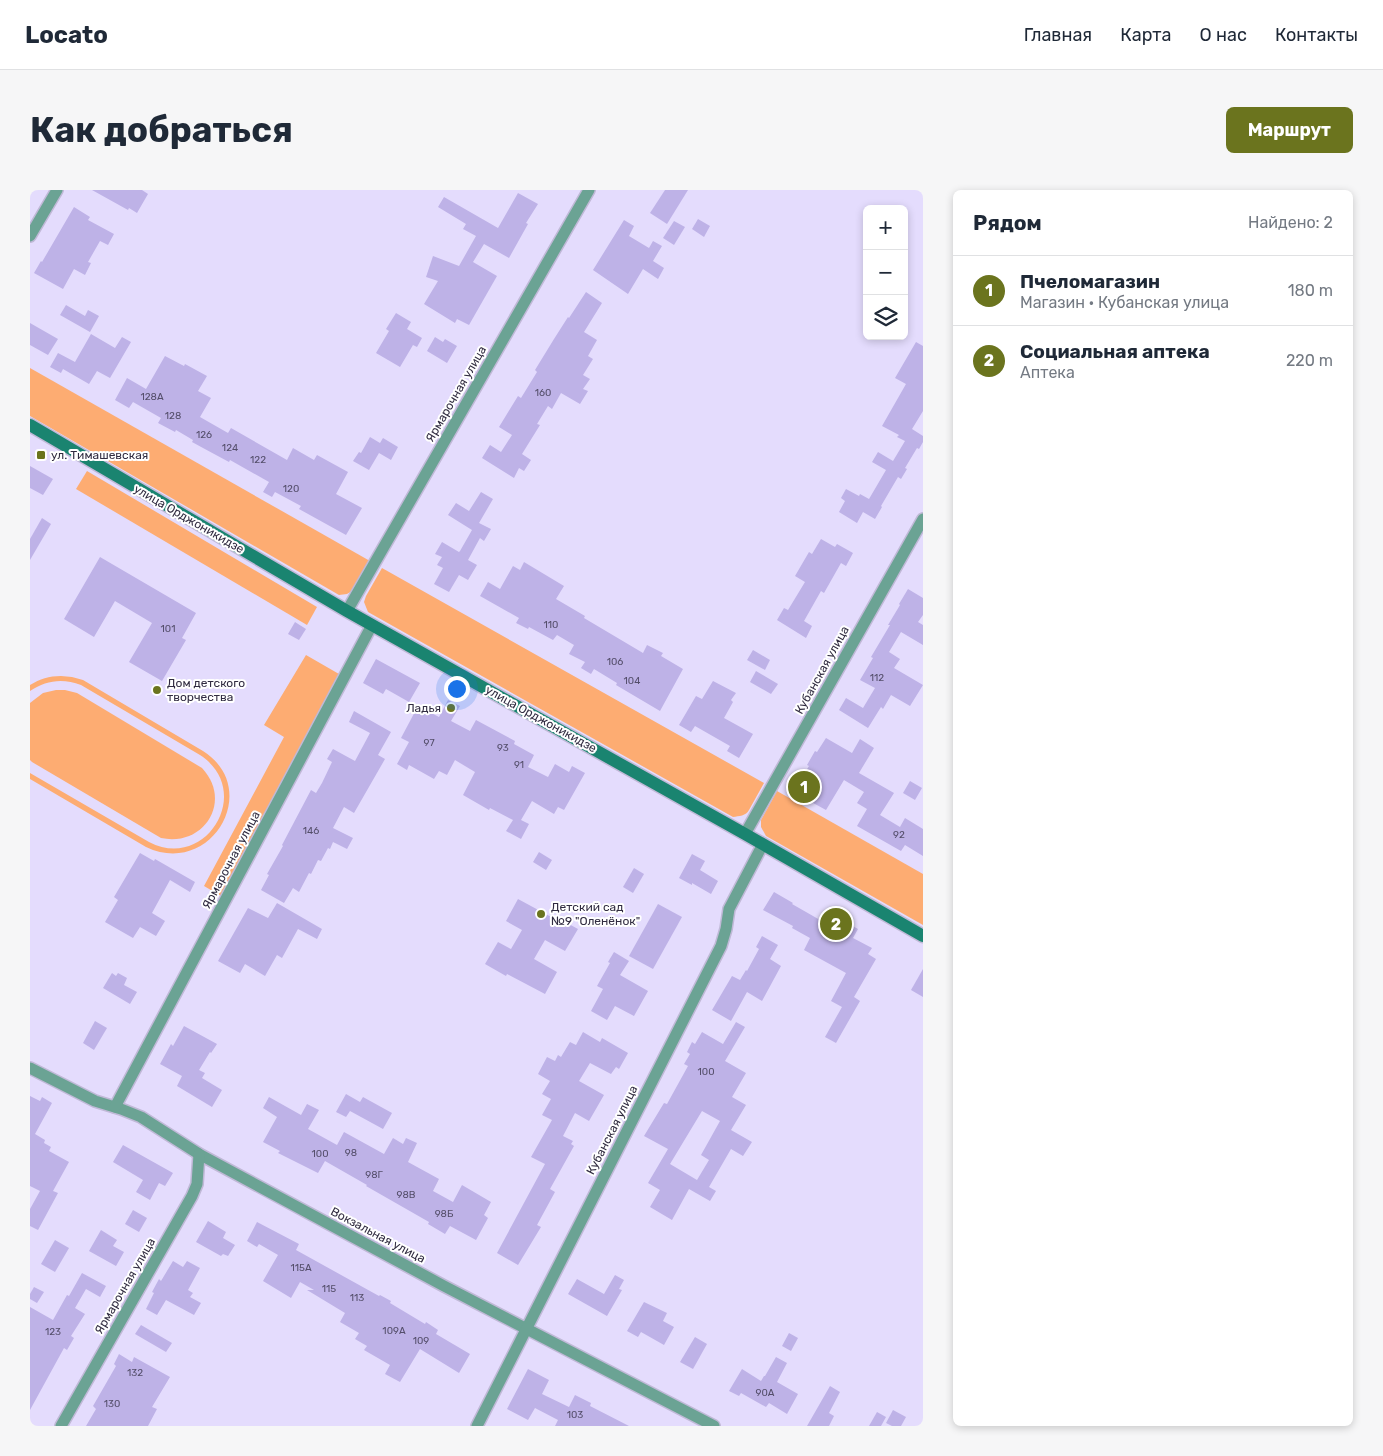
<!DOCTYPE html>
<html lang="ru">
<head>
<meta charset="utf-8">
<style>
  :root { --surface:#fff; --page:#f6f6f7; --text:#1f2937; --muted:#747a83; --line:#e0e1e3; --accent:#6b741e }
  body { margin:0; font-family:Rubik,sans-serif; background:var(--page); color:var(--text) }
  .controls { position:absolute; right:15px; top:15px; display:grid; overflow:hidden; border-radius:8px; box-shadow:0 2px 8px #0003 }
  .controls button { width:45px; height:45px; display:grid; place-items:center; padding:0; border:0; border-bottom:1px solid var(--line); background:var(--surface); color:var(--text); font:25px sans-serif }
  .you { position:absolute; left:426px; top:498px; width:18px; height:18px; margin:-12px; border:4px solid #fff; border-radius:50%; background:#1a73e8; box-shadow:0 0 0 8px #1a73e833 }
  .badge { display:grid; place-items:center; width:32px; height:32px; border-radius:50%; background:var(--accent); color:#fff; font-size:16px; font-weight:700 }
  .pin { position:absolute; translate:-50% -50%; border:2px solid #fff; box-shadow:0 1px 5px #0006 }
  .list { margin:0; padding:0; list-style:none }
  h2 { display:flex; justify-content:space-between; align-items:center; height:65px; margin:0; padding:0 20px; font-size:21px }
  h2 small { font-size:16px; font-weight:400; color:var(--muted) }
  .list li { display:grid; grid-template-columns:32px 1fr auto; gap:15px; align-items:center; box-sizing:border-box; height:70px; padding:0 20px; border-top:1px solid var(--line) }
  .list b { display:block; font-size:19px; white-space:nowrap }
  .list p { margin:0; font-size:16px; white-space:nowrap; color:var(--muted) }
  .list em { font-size:16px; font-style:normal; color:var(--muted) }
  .icon { flex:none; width:28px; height:28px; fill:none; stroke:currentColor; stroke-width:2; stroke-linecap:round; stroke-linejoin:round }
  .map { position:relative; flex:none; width:893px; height:1236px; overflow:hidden; border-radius:8px }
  header { display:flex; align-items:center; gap:30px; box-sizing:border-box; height:70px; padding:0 25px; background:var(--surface); border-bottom:1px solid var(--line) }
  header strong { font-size:24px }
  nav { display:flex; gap:28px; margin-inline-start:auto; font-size:18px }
  .intro { display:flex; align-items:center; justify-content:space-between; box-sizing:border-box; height:120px; padding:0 30px }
  h1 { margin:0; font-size:35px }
  .button { padding:12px 22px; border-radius:8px; background:var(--accent); color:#fff; font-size:18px; font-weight:700 }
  main { display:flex; gap:30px; padding:0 30px }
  aside { flex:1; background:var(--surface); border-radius:8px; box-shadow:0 2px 8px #0003 }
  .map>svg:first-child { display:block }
</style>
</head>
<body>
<header>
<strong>Locato</strong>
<nav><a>Главная</a><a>Карта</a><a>О нас</a><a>Контакты</a></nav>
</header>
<div class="intro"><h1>Как добраться</h1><a class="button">Маршрут</a></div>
<main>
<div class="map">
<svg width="893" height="1236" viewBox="0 0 893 1236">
  <rect width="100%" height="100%" fill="#e4dcfd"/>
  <g fill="#fdac72">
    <path d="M0 178 340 371 322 401 317 404 309 405 0 226Z"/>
    <path d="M57 281 287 417 277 435 46 299Z"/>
    <path d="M352 378 734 593 719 620C716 626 709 626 703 627L338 422 334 412 336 406Z"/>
    <path d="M276 465 309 484 191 706 174 696 254 547 234 535Z"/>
    <path d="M31 486 42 487 53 490 173 561C233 599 181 688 116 657L0 589V583L119 652C176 682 225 601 170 565L51 495C33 488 16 490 0 501V495C10 489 19 486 31 486Z"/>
    <path d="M26 500H35L47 503 172 578C203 611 174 657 131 648L2 572 0 570V513L13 503Z"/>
    <path d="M747 601 893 684V735L736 646 731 637V630Z"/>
  </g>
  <g fill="#beb2e7" fill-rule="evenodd">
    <path d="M62 0H112L118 4 107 23 99 18 98 20Z"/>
    <path d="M635 0H658L637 34 620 23Z"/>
    <path d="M488 3 508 14 496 33 498 34 479 68 454 54 443 72 467 86 439 135 427 129 425 133 394 114 408 91 396 87 403 66 429 76 446 46 433 39 436 34 408 17 414 7 468 38Z"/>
    <path d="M44 17 60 27 58 30 84 44 78 55 70 51 58 72 61 73 55 85 44 79 33 99 4 83 11 71 12 72Z"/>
    <path d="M668 29 680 36 674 47 662 39Z"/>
    <path d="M594 30 604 36 599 46 619 58 623 51 632 56 623 71 634 78 628 89 613 79 598 104 563 80Z"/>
    <path d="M644 31 655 37 644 55 633 48Z"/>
    <path d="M556 102 572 113 554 142 567 150 558 166 563 169 553 185 560 189 553 199 558 201 550 214 531 203 522 219 518 216 507 234 510 235 492 264 501 270 494 281 489 278 484 288 452 268 460 255 471 262 482 245 469 237 488 206 491 208 507 182 505 180 524 149 538 127 539 128Z"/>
    <path d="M36 115 55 126 58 120 69 126 60 142 30 125Z"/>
    <path d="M366 123 381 132 377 139 392 148 387 157 383 155 370 177 346 163 359 141 356 139Z"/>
    <path d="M0 133 28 149 18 165 0 155Z"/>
    <path d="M61 144 85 158 92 147 101 152 80 188 67 181 59 194 33 179 31 183 20 177 28 163 45 172Z"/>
    <path d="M405 147 413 152 415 149 427 156 417 173 397 161Z"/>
    <path d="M886 152 893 156V221L882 239 893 246V252L889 259 887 258 875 278 877 279 871 289 868 287 851 316 852 317 845 329 833 322 827 333 809 322 815 311 811 308 816 299 829 306 830 304 839 309 856 280 842 272 848 262 863 271 875 251 867 247 869 245 852 236 876 194 865 188Z"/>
    <path d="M135 166 154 176 155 174 177 186 168 201 181 208 170 227 198 243 201 238 257 270 263 258 284 270 287 265 318 282 306 304 332 318 316 345 269 319 271 316 245 302 242 307 233 302 239 292 200 270 199 272 173 258 162 252 163 250 146 240 145 242 128 233 131 228 103 212 99 218 85 210 97 188 116 199Z"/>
    <path d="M340 247 350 253 353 248 368 257 361 270 349 263 339 280 323 271 329 262 331 263Z"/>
    <path d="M0 276 23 289 13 305 0 298Z"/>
    <path d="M451 302 463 309 449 333 461 339 454 351 450 348 438 370 447 375 438 390 429 385 419 402 404 394 413 378 407 375 412 367 405 364 412 352 429 362 430 361 442 340 418 325 426 313 439 321Z"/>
    <path d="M12 328 21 334 0 370V349Z"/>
    <path d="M791 349 805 357 807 354 823 363 816 376 811 373 794 403 791 401 774 431 782 436 776 448 747 430 754 418 758 420 775 392 765 386 779 362 782 364Z"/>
    <path d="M70 367 166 423 152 448 156 450 132 491 99 472 122 433 85 411 64 447 34 429Z"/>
    <path d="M494 372 534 396 526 409 555 426 554 428 613 463 617 455 633 463 631 466 653 479 630 521 586 495 587 493 564 479 561 484 551 478 555 472 539 464 544 455 527 445 523 450 499 437 498 439 486 433 489 428 450 406 458 392 470 399 483 376 490 380Z"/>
    <path d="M878 399 893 408V425L888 432 893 435V455L871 442 859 462 870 469 864 478 893 495 880 516 861 505 853 519 851 517 838 538 809 520 816 508 833 518 845 498 830 490 843 468 841 467 860 435H858L870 415 869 414Z"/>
    <path d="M265 432 276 439 269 450 258 444Z"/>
    <path d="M723 460 740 470 735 480 717 470Z"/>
    <path d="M346 469 390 493 379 512 356 499 353 504 333 493Z"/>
    <path d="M726 481 748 494 741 504 720 492Z"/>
    <path d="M683 491 706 503 701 510 703 512 694 528 723 544 709 568 697 561 700 556 665 536 661 542 649 535 666 506 672 509Z"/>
    <path d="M418 510 430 516 421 531 440 541 446 530 485 551 484 554 504 565 498 577 518 587 525 574 539 582 542 576 555 583 534 620 528 617 524 624 502 611 491 630 499 634 491 649 476 641 483 630 460 618 459 620 433 605 445 582 425 570 417 585 409 581 404 589 379 575 377 580 367 574 379 552 371 548 388 516 409 527Z"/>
    <path d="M324 521 361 542 348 565 355 569 324 623 314 617 303 638 323 648 317 659 303 652 300 659 298 658 291 671 288 670 281 684 279 683 269 702 263 698 254 713 231 700 239 685 237 684 253 656 252 655 281 600 286 603 292 593 302 572 297 569 303 559 325 571 340 543 319 532Z"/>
    <path d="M796 548 822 563 830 549 844 558 829 583 864 603 850 625 870 637 875 628 893 639V666L875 655 871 661 827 636 837 619 827 613 834 602 814 590 796 620 763 602 779 576 777 575 785 561 787 562Z"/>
    <path d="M880 591 892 598 885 610 873 603Z"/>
    <path d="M509 662 522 670 516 680 503 672Z"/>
    <path d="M110 663 124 671 125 669 165 692 160 702 140 690 122 723 135 731 126 746 110 737 103 748 75 732 88 710 84 707Z"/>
    <path d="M662 664 675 671 670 680 688 691 681 704 662 693V695L649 688Z"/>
    <path d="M604 678 614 684 603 703 593 697Z"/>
    <path d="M744 702 763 713 762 714 790 730 796 721 828 739 823 748 842 758 838 764 846 769 824 807 830 811 806 853 795 847 812 817 801 811 816 783 774 760 780 748 762 738 763 736 733 720Z"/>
    <path d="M488 709 525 729 526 727 548 739 535 761 515 750 504 769 527 782 515 804 477 784 476 786 455 774 468 752 481 759 492 740 476 731Z"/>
    <path d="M247 713 292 739 287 749 268 739 252 768 247 765 235 786 215 774 210 783 188 771 218 718 238 728Z"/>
    <path d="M628 714 652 727 623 779 599 766Z"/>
    <path d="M732 746 748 755 740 769 751 776 732 811 717 802 701 831 682 820 702 786 710 790 716 780 717 781 729 759 726 757Z"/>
    <path d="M584 762 599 771 590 785 618 801 604 826 585 816 577 830 561 821 573 799 567 796 580 773 578 772Z"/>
    <path d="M893 779V807L881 800Z"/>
    <path d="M82 783 86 786 88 783 97 788 94 795 107 802 100 814 73 798Z"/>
    <path d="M65 831 77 838 64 860 53 853Z"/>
    <path d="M706 832 715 837 695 871 716 883 702 907 716 915 701 940 722 952 713 966 701 959 679 997 686 1001 680 1011 659 999 642 1030 620 1017 630 1000 618 993 638 959 614 946 634 913 637 914 658 876 654 874 660 864 657 862 662 852 665 854 672 842 693 854ZM672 921 690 931 671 965 679 970 667 990 640 974Z"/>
    <path d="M154 836 187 854 181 863 180 862 169 880 175 883 172 888 192 900 182 917 147 896 152 886 130 874 141 854 143 856Z"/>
    <path d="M553 842 570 852 572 848 598 863 589 879 586 877 581 884 560 873 549 891 574 905 559 931 545 923 533 946 543 951 541 954 544 956 520 999 525 1002 507 1035 511 1037 488 1075 467 1063 515 974 501 967 522 930 512 925 521 909 512 904 520 891 508 884 517 867 525 871 528 865 531 867 540 852 546 855Z"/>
    <path d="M316 904 330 912 333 907 362 923 353 939 320 921 316 927 306 922Z"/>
    <path d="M0 906 10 911 12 907 22 913 5 944 15 950 14 953 21 957 19 961 39 972 23 1001 28 1003 8 1040 0 1036V1019L10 1001 0 996Z"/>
    <path d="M239 907 271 925 277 914 289 920 278 939 307 955 314 942 354 964 363 948 373 954 376 948 387 953 378 972 409 989 403 1001 423 1012 432 995 461 1012 454 1025 458 1028 446 1050 420 1036 415 1044 398 1034 399 1032 336 996 337 995 295 971 288 983 248 963 250 961 233 952 247 927 233 918Z"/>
    <path d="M93 955 143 983 135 996 129 993 120 1010 106 1002 113 990 83 972Z"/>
    <path d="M103 1020 117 1028 109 1042 95 1034Z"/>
    <path d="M178 1031 196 1042 193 1048 205 1055 198 1066 193 1064 191 1066 166 1052Z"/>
    <path d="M227 1032 269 1054 266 1060 349 1106 350 1105 361 1111 360 1113 395 1134 396 1132 408 1140 406 1144 440 1164 429 1183 390 1159 370 1192 355 1184 360 1175 334 1160 337 1156 325 1149 329 1143 310 1132 315 1123 277 1100H284L270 1092 261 1108 233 1091 248 1065 229 1054 227 1057 217 1051Z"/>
    <path d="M71 1040 87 1050 83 1056 94 1062 86 1076 59 1061Z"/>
    <path d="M25 1050 39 1058 25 1082 11 1074Z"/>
    <path d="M143 1071 153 1077 157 1071 170 1078 158 1100 163 1103 160 1107 171 1113 164 1125 136 1110 127 1125 116 1119 124 1103 122 1102 129 1089 131 1091Z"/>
    <path d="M52 1083 76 1096 70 1107 56 1099 45 1118 55 1124 41 1146 44 1148 37 1160 34 1158 0 1220V1117L23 1130 37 1105 39 1106Z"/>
    <path d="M585 1085 594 1090 589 1099 592 1100 577 1126 538 1104 547 1089 574 1104Z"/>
    <path d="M4 1097 14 1102 7 1113 0 1109V1104Z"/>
    <path d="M614 1112 637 1123 633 1131 644 1137 634 1155 611 1142 608 1147 597 1141Z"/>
    <path d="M111 1135 142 1153 136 1162 105 1144Z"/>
    <path d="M759 1143 768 1148 761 1161 752 1156Z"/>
    <path d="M665 1147 677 1154 663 1179 650 1172Z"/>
    <path d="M89 1164 102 1172 104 1167 140 1187 122 1217 127 1219 118 1236H56L66 1219 63 1216 86 1176 84 1174Z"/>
    <path d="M746 1167 757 1173 747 1192 768 1204 757 1224 739 1213 736 1217 711 1203 709 1206 699 1201 712 1179 731 1191 734 1186H735Z"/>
    <path d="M498 1179 519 1190 512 1204 539 1217 545 1205 561 1213 560 1216 599 1236H525L528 1230 505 1218 498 1230 477 1219Z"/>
    <path d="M800 1196 810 1202 799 1223 804 1226 799 1236H777Z"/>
    <path d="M863 1220 876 1227 871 1236H862L856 1233Z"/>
    <path d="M847 1222 856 1227 851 1236H839Z"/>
  </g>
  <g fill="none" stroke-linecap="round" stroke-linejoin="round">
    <g stroke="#c0b9d7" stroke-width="14">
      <g id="minor">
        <path d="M0 46 27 0"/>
        <path d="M317 421 559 0"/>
        <path d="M715 644 893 329"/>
        <path d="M0 878 65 911 91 919 111 927 169 964 414 1096 684 1236"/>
        <path d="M85 917 342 435"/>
        <path d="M31 1236 162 1006 167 994 169 964"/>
        <path d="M447 1236 691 756 696 739 699 719 733 654"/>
      </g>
    </g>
    <g stroke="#c0b9d7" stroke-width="15">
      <path id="secondary" d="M0 235 317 421 715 644 893 746"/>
    </g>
    <use href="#minor" stroke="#6ba394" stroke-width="11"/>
    <use href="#secondary" stroke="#1a8470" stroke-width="12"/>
  </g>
  <g fill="#6b741e" stroke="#fff" stroke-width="2">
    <rect x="6" y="260" width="10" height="10" rx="2.5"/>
    <circle cx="127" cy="500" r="5"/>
    <circle cx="421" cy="518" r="5"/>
    <circle cx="511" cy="724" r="5"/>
  </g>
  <g text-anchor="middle" stroke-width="4" stroke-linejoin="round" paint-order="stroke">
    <g font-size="10" fill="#544e6a">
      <text x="513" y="206">160</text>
      <text x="122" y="210">128А</text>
      <text x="143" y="229">128</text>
      <text x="174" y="248">126</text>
      <text x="200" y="261">124</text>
      <text x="228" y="273">122</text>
      <text x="261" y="302">120</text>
      <text x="521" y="438">110</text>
      <text x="138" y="442">101</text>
      <text x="585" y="475">106</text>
      <text x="847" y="491">112</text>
      <text x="602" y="494">104</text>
      <text x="399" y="556">97</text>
      <text x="473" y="561">93</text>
      <text x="489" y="578">91</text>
      <text x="281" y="644">146</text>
      <text x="869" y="648">92</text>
      <text x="676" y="885">100</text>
      <text x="321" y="966">98</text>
      <text x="290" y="967">100</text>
      <text x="344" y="988">98Г</text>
      <text x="376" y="1008">98В</text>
      <text x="414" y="1027">98Б</text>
      <text x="271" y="1081">115А</text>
      <text x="299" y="1102">115</text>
      <text x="327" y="1111">113</text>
      <text x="364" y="1144">109А</text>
      <text x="23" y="1145">123</text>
      <text x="391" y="1154">109</text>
      <text x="105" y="1186">132</text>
      <text x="735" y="1206">90А</text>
      <text x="82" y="1217">130</text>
      <text x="545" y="1228">103</text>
    </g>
    <g font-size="12" fill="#312c41" stroke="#fff">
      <text transform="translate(426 204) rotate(-60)" y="4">Ярмарочная улица</text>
      <text transform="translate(159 329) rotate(30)" y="4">улица Орджоникидзе</text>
      <text transform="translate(792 480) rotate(-61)" y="4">Кубанская улица</text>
      <text transform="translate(511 529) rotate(29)" y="4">улица Орджоникидзе</text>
      <text transform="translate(201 670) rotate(-62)" y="4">Ярмарочная улица</text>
      <text transform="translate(582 940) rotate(-63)" y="4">Кубанская улица</text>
      <text transform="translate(348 1045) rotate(28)" y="4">Вокзальная улица</text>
      <text transform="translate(95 1096) rotate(-60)" y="4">Ярмарочная улица</text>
    </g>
    <g font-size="12" fill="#312c41" stroke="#fff" text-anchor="start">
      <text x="21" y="269">ул. Тимашевская</text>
      <text x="137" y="497">Дом детского<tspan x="137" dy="14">творчества</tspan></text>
      <text x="411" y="522" text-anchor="end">Ладья</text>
      <text x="521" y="721">Детский сад<tspan x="521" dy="14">№9 "Оленёнок"</tspan></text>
    </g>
  </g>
</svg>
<div class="controls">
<button>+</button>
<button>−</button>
<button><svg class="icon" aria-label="layers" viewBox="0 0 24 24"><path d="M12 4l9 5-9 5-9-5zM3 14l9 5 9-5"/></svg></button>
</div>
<div class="you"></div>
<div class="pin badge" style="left:774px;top:597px">1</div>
<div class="pin badge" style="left:806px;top:734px">2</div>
</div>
<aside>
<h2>Рядом<small>Найдено: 2</small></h2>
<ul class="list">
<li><span class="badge">1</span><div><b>Пчеломагазин</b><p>Магазин · Кубанская улица</p></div><em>180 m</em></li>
<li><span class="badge">2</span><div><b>Социальная аптека</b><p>Аптека</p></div><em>220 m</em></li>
</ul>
</aside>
</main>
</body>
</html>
